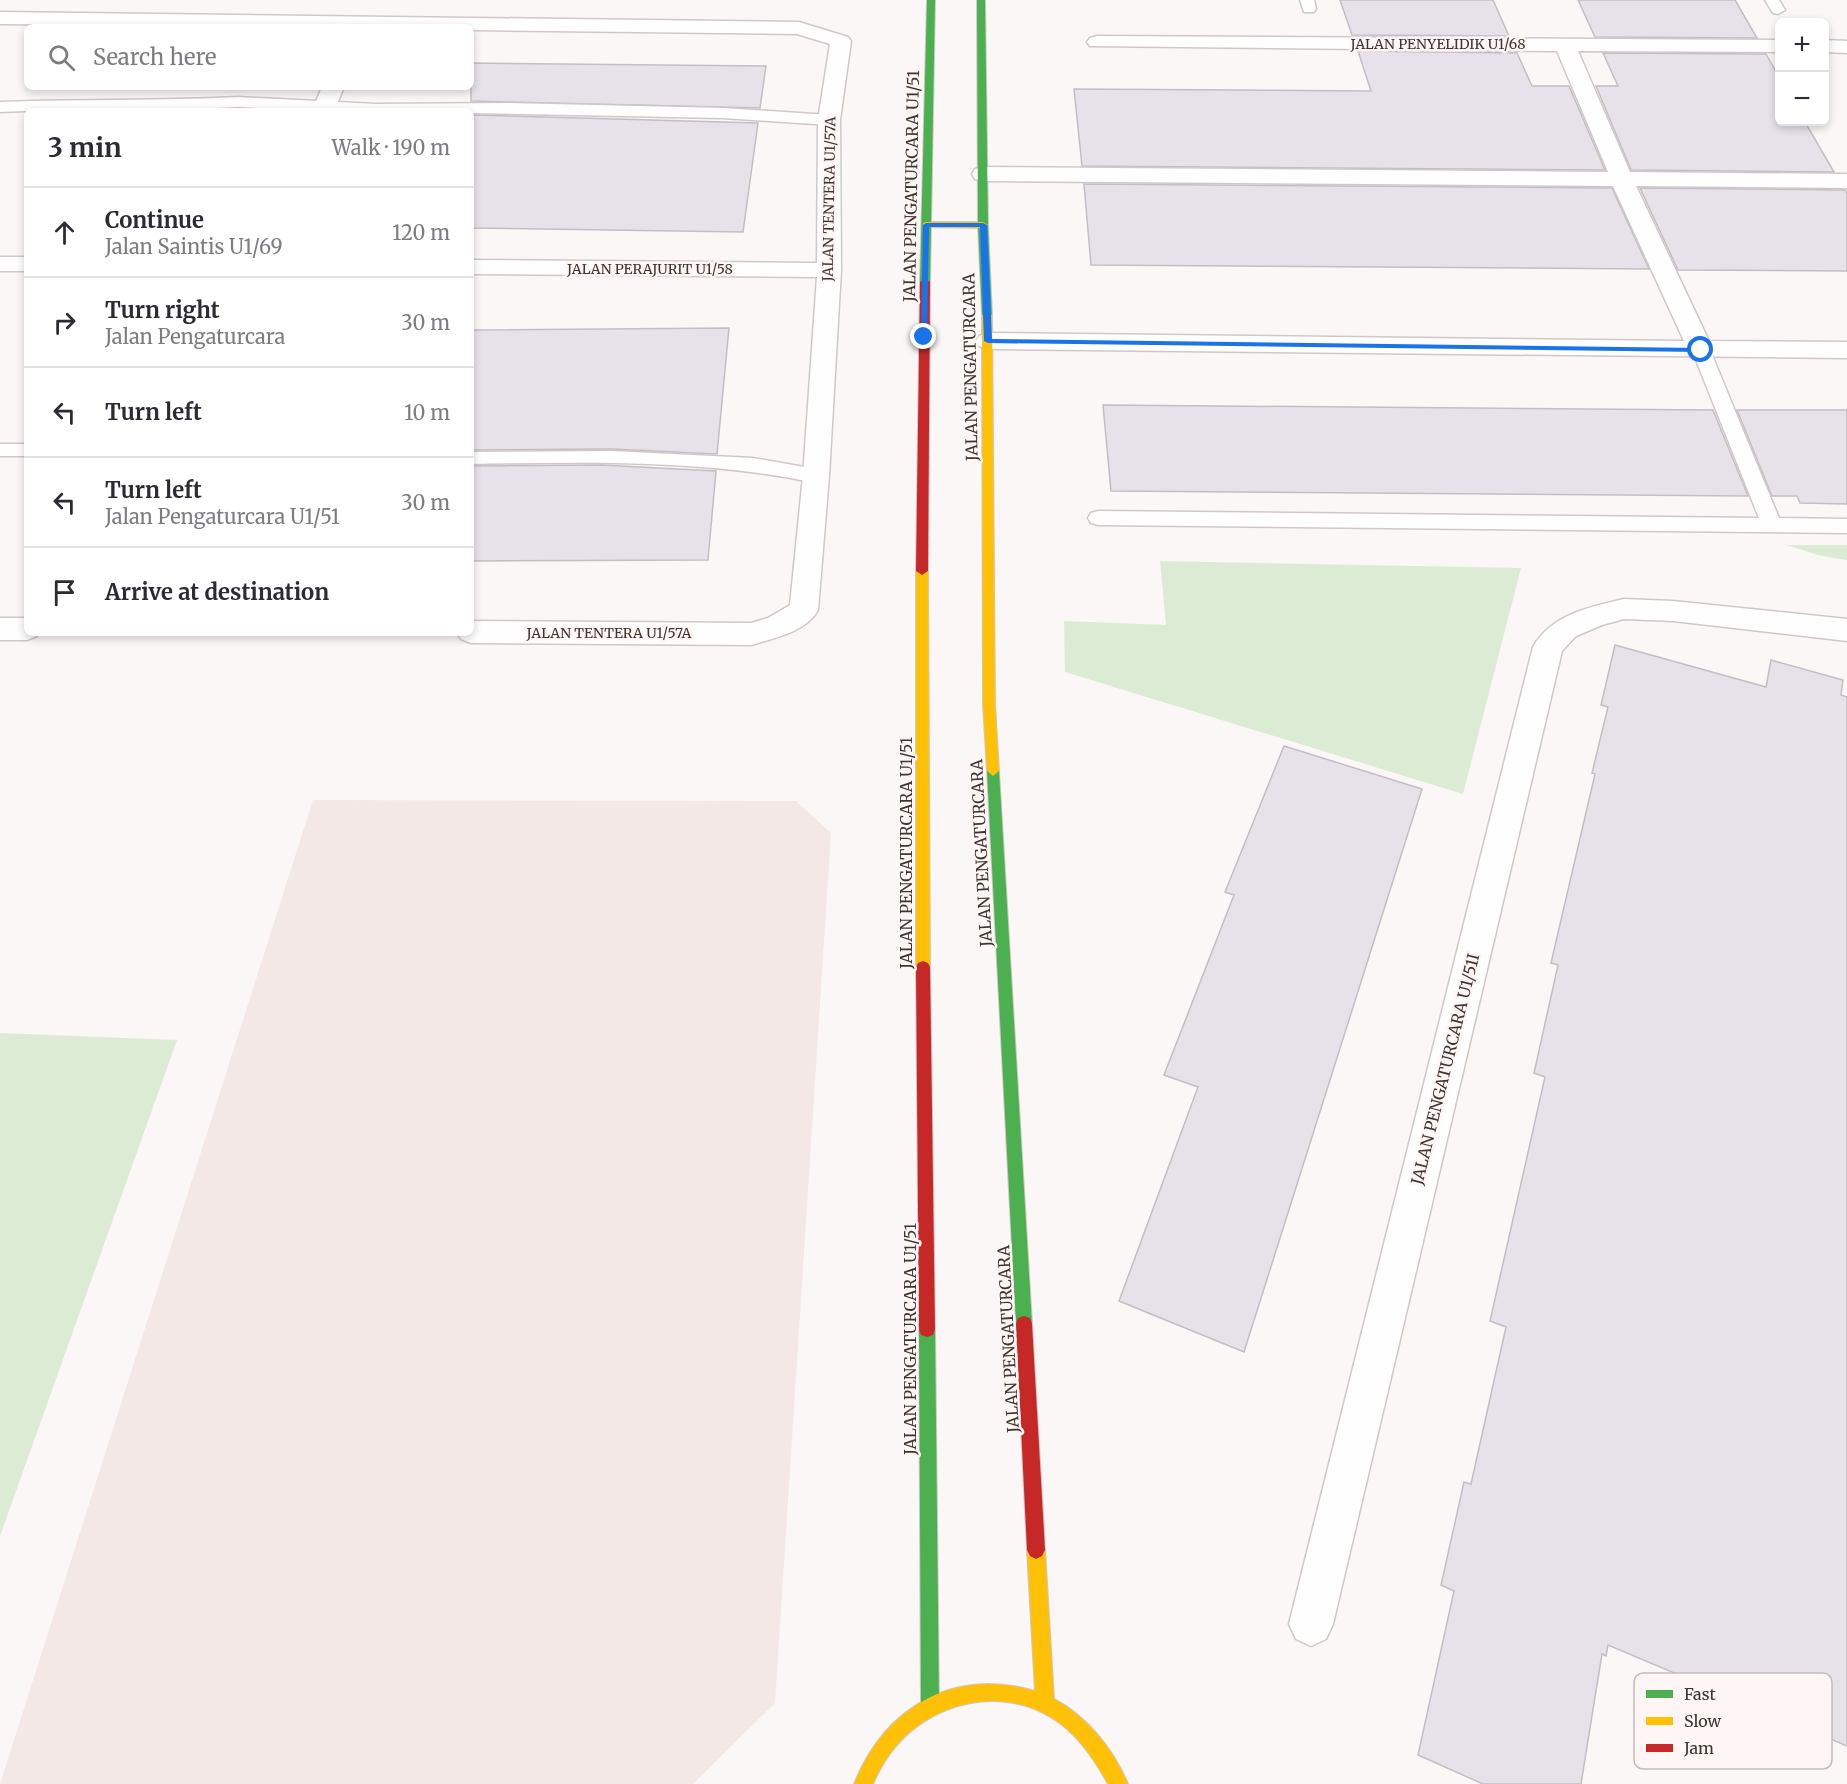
<!DOCTYPE html>
<html lang="en">
<head>
<meta charset="utf-8">
<style>
  :root { --surface:#fff; --page:#f2f2f3; --text:#2b2b33; --muted:#7c7c81; --line:#e1e1e2 }
  body { margin:0; font-family:Merriweather,serif; background:var(--page); color:var(--text) }
  .controls { position:absolute; right:18px; top:18px; display:grid; overflow:hidden; border-radius:9px; box-shadow:0 3px 9px #0003 }
  .controls button { width:54px; height:54px; display:grid; place-items:center; padding:0; border:0; border-bottom:2px solid var(--line); background:var(--surface); color:var(--text); font:30px sans-serif }
  .stop { position:absolute; width:18px; height:18px; margin:-14px; border:4px solid #1a73e8; border-radius:50%; background:#fff }
  .stop.end { background:#1a73e8; border-color:#fff; box-shadow:0 2px 6px #0008 }
  .list { margin:0; padding:0; list-style:none }
  h2 { display:flex; justify-content:space-between; align-items:center; height:78px; margin:0; padding:0 24px; font-size:26px }
  h2 small { font-size:20px; font-weight:400; color:var(--muted) }
  .list li { display:grid; grid-template-columns:39px 1fr auto; gap:18px; align-items:center; box-sizing:border-box; height:90px; padding:0 24px; border-top:2px solid var(--line) }
  .list b { display:block; font-size:22px; white-space:nowrap }
  .list p { margin:0; font-size:20px; white-space:nowrap; color:var(--muted) }
  .list em { font-size:20px; font-style:normal; color:var(--muted) }
  .icon { flex:none; width:33px; height:33px; fill:none; stroke:currentColor; stroke-width:2; stroke-linecap:round; stroke-linejoin:round }
  .map { position:relative; flex:none; width:1847px; height:1784px; overflow:hidden }
  .search { position:absolute; background:var(--surface); box-shadow:0 3px 9px #0003; left:24px; top:24px; width:450px; height:66px; display:flex; align-items:center; gap:15px; box-sizing:border-box; padding:0 21px; border-radius:9px; color:var(--muted); font-size:22px }
  .panel { position:absolute; background:var(--surface); box-shadow:0 3px 9px #0003; left:24px; top:108px; width:450px; height:528px; border-radius:9px }
  .map>svg:first-child { display:block }
</style>
</head>
<body>
<div class="map">
<svg width="1847" height="1784" viewBox="0 0 1847 1784">
  <rect width="100%" height="100%" fill="#fbf7f6"/>
  <path fill="#f3e8e5" d="M313 800 796 801 831 833 775 1703 693 1784H0Z"/>
  <g fill="#dcecd4">
    <path d="M1786 545H1847V560L1821 556Z"/>
    <path d="M1160 561 1521 568 1463 794 1065 672 1064 621 1166 625Z"/>
    <path d="M0 1033 177 1040 0 1536Z"/>
  </g>
  <g fill="#e7e2ea" stroke="#c2bec3" stroke-width="1.5">
    <path d="M1340 0H1493L1509 36 1352 35Z"/>
    <path d="M1578 0H1735L1757 38 1595 37Z"/>
    <path d="M1358 51 1517 53 1532 86H1569L1605 170 1082 166 1074 89 1371 91Z"/>
    <path d="M1603 53 1766 54 1779 77V122H1805L1834 172 1631 170 1596 86H1618Z"/>
    <path d="M471 63 766 66 760 108 471 101Z"/>
    <path d="M471 115 758 123 743 232 471 228Z"/>
    <path d="M1084 184 1612 188 1649 269 1091 265Z"/>
    <path d="M1640 188 1845 190 1847 194V271L1678 270Z"/>
    <path d="M729 328 717 454 612 449 471 450V330Z"/>
    <path d="M1103 405 1713 410 1748 496 1111 491Z"/>
    <path d="M1737 410H1847V504L1800 503 1797 496H1772Z"/>
    <path d="M601 465 716 471 708 560 471 561V466Z"/>
    <path d="M1615 645 1766 687 1771 660 1843 680 1841 695 1847 697V1746L1608 1645 1606 1656 1602 1654 1581 1784H1483L1418 1755 1454 1591 1441 1585 1464 1482 1471 1484 1506 1327 1490 1321 1545 1077 1534 1073 1558 965 1551 963 1595 774 1592 773 1608 707 1601 705Z"/>
    <path d="M1284 746 1422 789 1244 1352 1119 1301 1198 1087 1164 1075 1234 895 1225 892Z"/>
  </g>
  <g fill="none" stroke-linecap="round" stroke-linejoin="round">
    <g stroke="#d0c8c6" stroke-width="3">
      <g id="lane">
        <path d="M1300 0H1314L1316 9 1314 12H1304Z"/>
        <path d="M1765 0H1779L1785 10 1778 14 1773 13Z"/>
        <path d="M238 97 376 104 508 103 723 108 829 115 837 120 829 125 723 118 471 113V111H323L238 107 148 111 81 109 0 112V102C79 99 159 101 238 97Z"/>
        <path d="M1701 344 1707 346 1710 350 1779 518 1847 519V533L1098 525 1091 523 1088 518 1091 513 1098 511 1759 518 1692 350 1695 346Z"/>
        <rect x="0" y="444" width="27" height="12"/>
        <path d="M612 451 753 458 816 469 823 471 826 476 823 481 816 483C703 459 586 462 471 464V452Z"/>
      </g>
    </g>
    <g stroke="#d0c8c6" stroke-width="3">
      <g id="street">
        <path d="M0 12 799 22 848 37 851 41 840 120 841 270 829 476 818 610C806 632 774 638 751 645L471 643 461 639 457 633H471V621L751 623 768 618 790 605 803 476 817 277 471 274V260L817 263 818 120 830 44 797 34 471 30V27L0 24Z"/>
        <path d="M1097 36 1780 40V52L1578 51 1630 172 1847 174V188L1636 186 1709 341 1847 342V358L988 349 979 346 976 341 979 336 988 333 1684 341 1613 186 983 181 975 179 972 174 975 169 983 167 1608 172 1557 51 1090 46 1087 42 1090 38Z"/>
        <path d="M1824 40 1847 41V53L1824 52Z"/>
        <path d="M322 87H344L334 111H312Z"/>
        <rect x="0" y="257" width="27" height="14"/>
        <path d="M1624 599 1673 601 1847 619V641L1673 621 1624 619 1602 625 1576 636 1562 651 1333 1624 1326 1639 1311 1646 1296 1639 1289 1624 1533 647C1552 614 1590 607 1624 599Z"/>
        <path d="M0 618H27V633H39L37 636 27 640H0Z"/>
      </g>
    </g>
    <g stroke="#d0c8c6" stroke-width="2">
      <g id="fast">
        <path d="M927 0H935L930 282 925 285 920 282Z"/>
        <path d="M977 0H985L988 225 992 315 987 318 982 315 978 225Z"/>
        <path d="M993 766 999 771 1032 1324 1030 1330 1024 1332 1018 1330 1016 1324 987 771Z"/>
        <path d="M927 1321 933 1323 935 1329 939 1705 936 1711 930 1714 924 1711 921 1705 919 1329 921 1323Z"/>
      </g>
    </g>
    <g stroke="#d0c8c6" stroke-width="2">
      <g id="slow">
        <path d="M926 222H983L988 225 983 228 923 227V223Z"/>
        <path d="M987 312 992 315 995 704 999 771 993 776 987 771 983 704 982 315Z"/>
        <path d="M922 567 928 571 930 967 928 971 923 973 918 971 916 967V571Z"/>
        <path d="M1036 1541 1042 1544 1045 1550 1054 1699C1087 1716 1114 1750 1128 1784H1108C1094 1759 1077 1733 1052 1718 1002 1686 934 1702 897 1745 887 1756 879 1770 873 1784H854C885 1707 953 1667 1035 1691L1027 1550 1030 1544Z"/>
      </g>
    </g>
    <g stroke="#d0c8c6" stroke-width="2">
      <g id="jam">
        <path d="M925 279 930 282 928 571 922 575 916 571 920 282Z"/>
        <path d="M923 961 928 963 930 967 935 1329 933 1335 927 1337 921 1335 919 1329 916 967 918 963Z"/>
        <path d="M1024 1316 1030 1318 1032 1324 1045 1550 1042 1556 1036 1559 1030 1556 1027 1550 1016 1324 1018 1318Z"/>
      </g>
    </g>
    <use href="#lane" fill="#fefefe" fill-rule="evenodd"/>
    <use href="#street" fill="#fefefe" fill-rule="evenodd"/>
    <use href="#fast" fill="#4caf50" fill-rule="evenodd"/>
    <use href="#slow" fill="#ffc107" fill-rule="evenodd"/>
    <use href="#jam" fill="#c62828" fill-rule="evenodd"/>
  </g>
  <path fill="#1a73e8" d="M983 223 987 225 992 339 1701 348 1705 350 1701 352 988 343 984 341 980 227H929L927 337 921 339 923 225 926 223Z"/>
  <g text-anchor="middle" stroke-width="5" stroke-linejoin="round" paint-order="stroke">
    <g font-size="14" fill="#3f342f" stroke="#fdf6f4">
      <text x="1438" y="49">JALAN PENYELIDIK U1/68</text>
      <text transform="translate(829 199) rotate(-89)" y="5">JALAN TENTERA U1/57A</text>
      <text x="650" y="274">JALAN PERAJURIT U1/58</text>
      <text x="609" y="638">JALAN TENTERA U1/57A</text>
    </g>
    <g font-size="16" fill="#3f342f" stroke="#fdf6f4">
      <text transform="translate(911 186) rotate(-89)" y="6">JALAN PENGATURCARA U1/51</text>
      <text transform="translate(970 367) rotate(-91)" y="6">JALAN PENGATURCARA</text>
      <text transform="translate(906 853) rotate(-90)" y="6">JALAN PENGATURCARA U1/51</text>
      <text transform="translate(981 853) rotate(-93)" y="6">JALAN PENGATURCARA</text>
      <text transform="translate(1445 1069) rotate(-76)" y="6">JALAN PENGATURCARA U1/51I</text>
      <text transform="translate(910 1339) rotate(-90)" y="6">JALAN PENGATURCARA U1/51</text>
      <text transform="translate(1008 1339) rotate(-93)" y="6">JALAN PENGATURCARA</text>
    </g>
  </g>
  <rect x="1634" y="1673" width="198" height="96" rx="9" fill="#fdf6f4" stroke="#c4bcb9" stroke-width="1.5"/>
  <rect x="1646" y="1690" width="27" height="8" fill="#4caf50"/>
  <rect x="1646" y="1717" width="27" height="8" fill="#ffc107"/>
  <rect x="1646" y="1744" width="27" height="8" fill="#c62828"/>
  <g font-size="16" fill="#3f342f">
    <text x="1684" y="1700">Fast</text>
    <text x="1684" y="1727">Slow</text>
    <text x="1684" y="1754">Jam</text>
  </g>
</svg>
<div class="controls">
<button>+</button>
<button>−</button>
</div>
<div class="stop" style="left:1701px;top:350px"></div>
<div class="stop end" style="left:924px;top:337px"></div>
<div class="search"><svg class="icon" aria-label="search" viewBox="0 0 24 24"><circle cx="10" cy="10" r="6"/><path d="M15 15l6 6"/></svg>Search here</div>
<section class="panel">
<h2>3 min<small>Walk · 190 m</small></h2>
<ul class="list">
<li><svg class="icon" aria-label="ahead" viewBox="0 0 24 24"><path d="M12 20V5M6 11l6-6 6 6"/></svg><div><b>Continue</b><p>Jalan Saintis U1/69</p></div><em>120 m</em></li>
<li><svg class="icon" aria-label="right" viewBox="0 0 24 24"><path d="M7 20v-9h11M14 6l5 5-5 5"/></svg><div><b>Turn right</b><p>Jalan Pengaturcara</p></div><em>30 m</em></li>
<li><svg class="icon" aria-label="left" viewBox="0 0 24 24"><path d="M17 20v-9H6M10 6l-5 5 5 5"/></svg><div><b>Turn left</b></div><em>10 m</em></li>
<li><svg class="icon" aria-label="left" viewBox="0 0 24 24"><path d="M17 20v-9H6M10 6l-5 5 5 5"/></svg><div><b>Turn left</b><p>Jalan Pengaturcara U1/51</p></div><em>30 m</em></li>
<li><svg class="icon" aria-label="arrive" viewBox="0 0 24 24"><path d="M6 21V4h12l-3 4 3 4H6"/></svg><div><b>Arrive at destination</b></div></li>
</ul>
</section>
</div>
</body>
</html>
